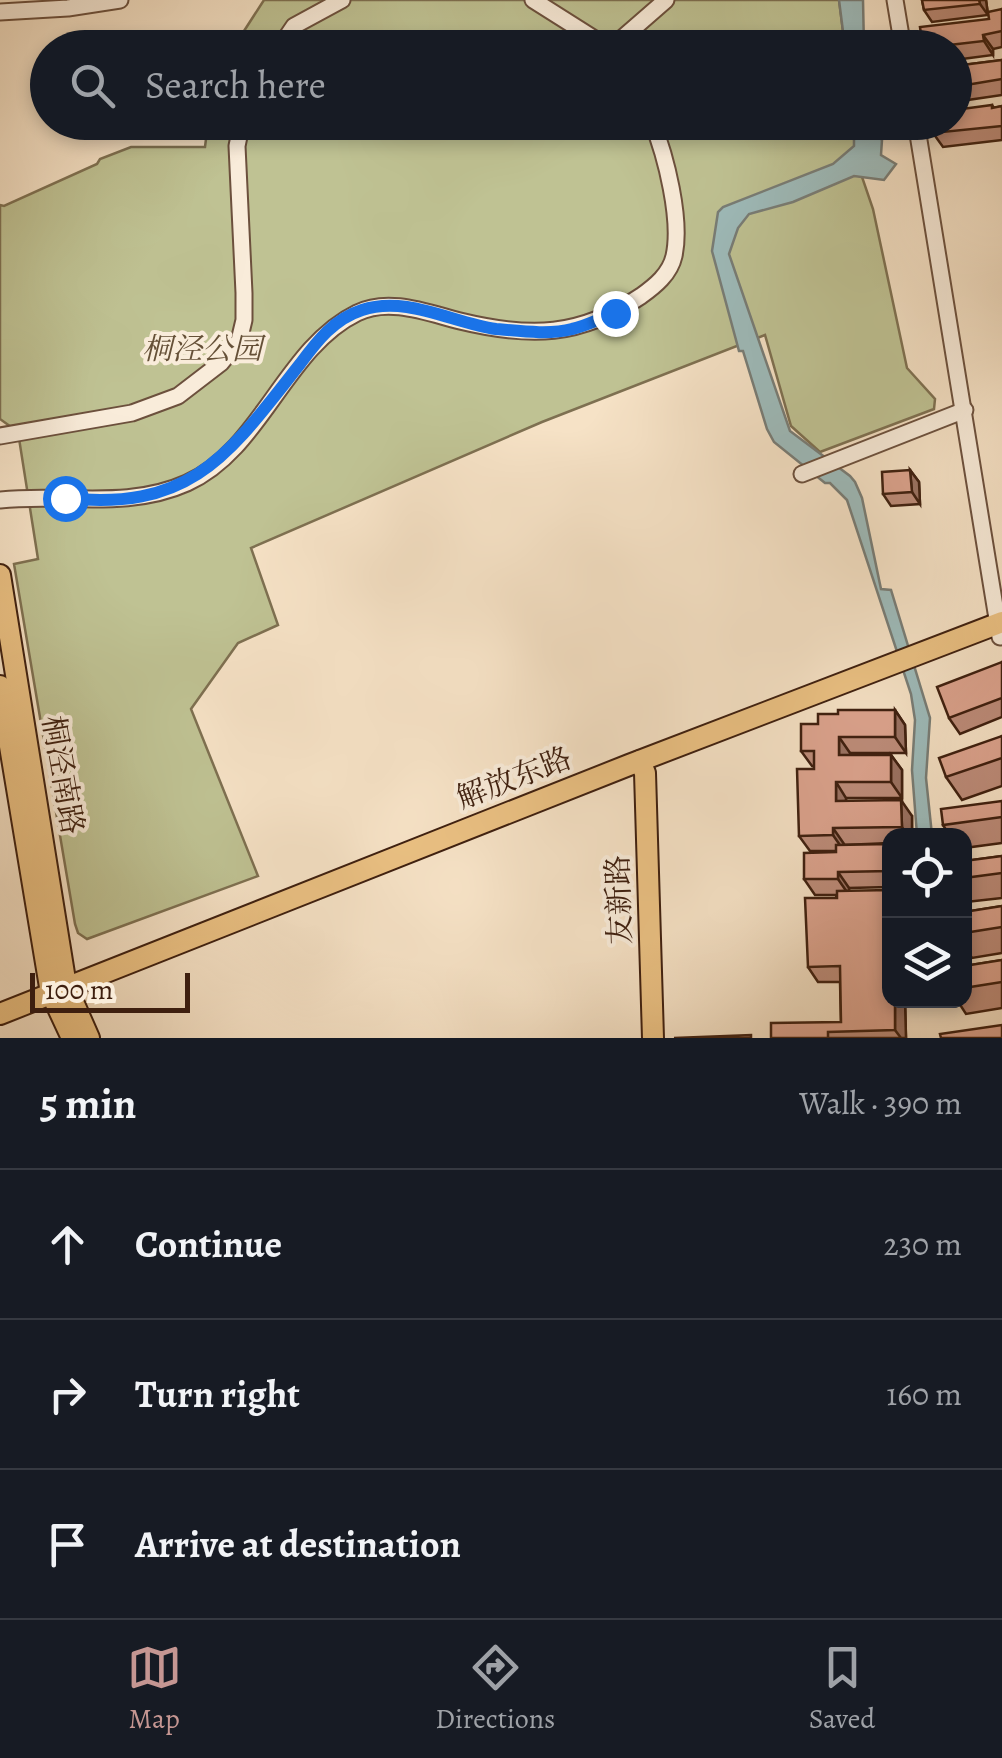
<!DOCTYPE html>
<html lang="en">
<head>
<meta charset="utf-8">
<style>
  :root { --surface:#171b24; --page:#242831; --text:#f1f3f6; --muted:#9ea1a6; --line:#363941; --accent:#c59692 }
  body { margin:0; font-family:Alegreya,"Noto Serif SC",serif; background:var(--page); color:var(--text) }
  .controls { position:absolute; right:30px; bottom:30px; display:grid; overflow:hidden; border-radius:20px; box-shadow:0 5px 15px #0003 }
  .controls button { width:90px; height:90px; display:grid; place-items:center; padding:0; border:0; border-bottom:2px solid var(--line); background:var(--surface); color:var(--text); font:50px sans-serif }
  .scale { position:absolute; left:30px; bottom:25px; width:160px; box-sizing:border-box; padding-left:10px; border:5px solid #3e1f0f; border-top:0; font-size:28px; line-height:35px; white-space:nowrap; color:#3e1f0f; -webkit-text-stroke:8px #f9ecda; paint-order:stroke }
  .stop { position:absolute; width:30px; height:30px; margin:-22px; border:8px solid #1a73e8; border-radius:50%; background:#fff }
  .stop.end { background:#1a73e8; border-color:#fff; box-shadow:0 2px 10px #0008 }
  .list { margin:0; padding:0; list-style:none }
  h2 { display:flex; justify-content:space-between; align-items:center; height:130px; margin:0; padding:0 40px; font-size:42px }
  h2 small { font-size:32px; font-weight:400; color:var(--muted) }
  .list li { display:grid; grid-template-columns:65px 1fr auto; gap:30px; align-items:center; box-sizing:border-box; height:150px; padding:0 40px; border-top:2px solid var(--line) }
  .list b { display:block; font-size:38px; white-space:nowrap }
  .list em { font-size:32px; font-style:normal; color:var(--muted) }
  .icon { flex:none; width:55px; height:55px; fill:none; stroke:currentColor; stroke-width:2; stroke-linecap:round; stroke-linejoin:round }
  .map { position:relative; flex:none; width:1002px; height:1038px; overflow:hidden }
  .search { position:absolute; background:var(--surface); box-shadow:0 5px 15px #0003; left:30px; right:30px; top:30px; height:110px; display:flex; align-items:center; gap:25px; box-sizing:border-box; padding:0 35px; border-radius:55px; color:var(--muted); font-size:38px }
  .sheet { height:580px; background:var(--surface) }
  nav { display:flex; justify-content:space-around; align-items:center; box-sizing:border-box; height:140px; border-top:2px solid var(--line); background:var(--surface); font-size:28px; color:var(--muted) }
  nav a { display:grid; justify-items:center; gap:5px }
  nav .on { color:var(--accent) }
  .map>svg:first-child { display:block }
</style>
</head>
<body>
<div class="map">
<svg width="1002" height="1038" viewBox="0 0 1002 1038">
  <rect width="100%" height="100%" fill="#f6e2c6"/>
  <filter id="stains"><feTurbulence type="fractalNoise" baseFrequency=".002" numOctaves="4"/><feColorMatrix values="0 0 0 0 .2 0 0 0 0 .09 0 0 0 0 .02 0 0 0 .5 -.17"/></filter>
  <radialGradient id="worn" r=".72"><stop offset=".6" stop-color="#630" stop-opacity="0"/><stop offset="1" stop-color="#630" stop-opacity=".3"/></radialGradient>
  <g fill="#bfc293" stroke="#7e7051" stroke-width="2.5">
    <path d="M264 0H839L845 47 233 48Z"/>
    <path d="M208 123H854L862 177 873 209 907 368 935 399 934 409 820 452 791 426 765 335 542 422 251 548 278 625 238 643 191 709 258 876 87 939 78 933 75 924 14 564 38 559 18 432 0 419V205L4 206 97 164 100 159 131 147H205Z"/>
  </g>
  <g fill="#9ebcbc" stroke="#787d77" stroke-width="2.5">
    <path d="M839 0H863L864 47H845Z"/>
    <path d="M854 123H873V131L882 140 881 155 896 164 884 180 854 176 793 202 749 214 738 228 729 254 790 431 850 476 855 482 862 498 881 589 891 590 930 718 926 778 932 835H917L912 770 915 720 911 694 847 500 830 483H825L774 442 767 429 743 351H739L712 251 718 212 723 207 833 164 854 146Z"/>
  </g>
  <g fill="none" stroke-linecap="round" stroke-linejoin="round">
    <g stroke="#6c503d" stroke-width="19">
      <g id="minor">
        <path d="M533 0 609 48"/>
        <path d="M895 0 903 48"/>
        <path d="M0 12 68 8 120 0"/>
        <path d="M279 48 294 26 342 0"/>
        <path d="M611 48 666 0"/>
        <path d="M916 122 1000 637"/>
        <path d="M0 436 132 413 178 396 221 363 239 341 244 320V293L237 146 242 122"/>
        <path d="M802 474 965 410"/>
        <path d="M0 500C63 493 127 510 187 483 261 450 285 348 357 313 389 297 428 313 460 321 530 338 580 337 641 296 655 286 670 274 674 256 682 220 666 156 652 122"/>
      </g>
    </g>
    <g stroke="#3e1f0f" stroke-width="24">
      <g id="major">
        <path d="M0 575 66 986 89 1038"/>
        <path d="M0 686 51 993 72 1038"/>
        <path d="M640 761 645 773 653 1038"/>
        <path d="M0 1014 629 765 1002 622"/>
      </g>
    </g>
    <use href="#minor" stroke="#f9ecda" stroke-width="15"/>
    <use href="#major" stroke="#ebc183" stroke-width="20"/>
  </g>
  <g fill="#bd8c7a" stroke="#3e1f0f" stroke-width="2.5">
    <path d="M922 0H986L988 15 932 22 924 10Z"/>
    <path d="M1002 9V47L993 49V55L954 60V48H923L989 19Z"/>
    <path d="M1002 60V95L954 102V66Z"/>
    <path d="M992 105 994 108 1002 106V140L943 147 933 133Z"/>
    <path d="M910 470 919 482 920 504 891 506 883 494Z"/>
    <path d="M1002 662V717L960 734 949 718Z"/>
    <path d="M895 710 905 725 906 753H850V755H891L902 770V798H846V801L912 816V836H890V843L844 845 890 844V887L849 888V891L890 1000H905L906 1038H771L841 1022 840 982H818L808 967 837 895H815L804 879 836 851H810L799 836 814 769V766H812L801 751 818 724 838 714Z"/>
    <path d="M1002 736V786L962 800 946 777Z"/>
    <path d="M1002 801V843L964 848V836H950L943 825Z"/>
    <path d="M1002 856V898L966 902 964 901V861Z"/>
    <path d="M1002 906V953L972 958 964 946V912Z"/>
    <path d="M1002 960V1008L966 1014 957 1000H964V966Z"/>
  </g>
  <g fill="#9a7263" stroke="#3e1f0f" stroke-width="2.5">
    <path d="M979 0H986L988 15 980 4Z"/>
    <path d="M983 35 993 49V55L984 41Z"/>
    <path d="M910 470 919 482 920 504 912 492Z"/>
    <path d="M895 710 905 725 906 753 895 737Z"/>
    <path d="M839 737 850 753V771L839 755Z"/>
    <path d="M891 755 902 770V798L891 782Z"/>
    <path d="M836 782 846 798V817L836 801Z"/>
    <path d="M901 800 912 816V836H908L902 827Z"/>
    <path d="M833 828 844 844V851L833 835Z"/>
    <path d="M838 872 849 888V895L838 879Z"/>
    <path d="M895 1000H905L906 1038H901L895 1030Z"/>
  </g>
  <g fill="#dca38e" stroke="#3e1f0f" stroke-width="2.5">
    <path d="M922 0H979L980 4 924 10Z"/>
    <path d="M1002 9V31L983 35 984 41 923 48 920 27 989 19 988 12Z"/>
    <path d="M1002 60V79L954 87V66Z"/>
    <path d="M992 105V108L1002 106V126L933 133 932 122H954V110Z"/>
    <path d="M910 470 912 492 883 494 882 472Z"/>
    <path d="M1002 662V698L949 718 937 687Z"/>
    <path d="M838 710H895V737H839V755H891V782H836V801L901 800 902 827 833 828V835L799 836 797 769H814V751H801V724H818V714H838Z"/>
    <path d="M1002 736V758L946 777 939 758Z"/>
    <path d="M1002 801V817L943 825 941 809Z"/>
    <path d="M890 844V871L838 872V879H804V853L836 852V845Z"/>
    <path d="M1002 856V873L964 878V861Z"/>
    <path d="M890 890V1000H895V1030L828 1032V1038H771V1023L841 1022 840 966 808 967 805 898H837V891Z"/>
    <path d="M1002 906V927L964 933V912Z"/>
    <path d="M1002 960V982L964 988V966Z"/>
    <path d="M1002 1025V1038H941L940 1034Z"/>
    <path d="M751 1035V1038H674Z"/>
  </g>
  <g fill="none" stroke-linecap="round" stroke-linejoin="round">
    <path stroke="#1a73e8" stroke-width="12" d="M65 498C192 512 229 454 300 364 317 341 334 319 362 310 406 295 453 323 496 329 519 331 550 335 572 329 587 326 601 318 615 313"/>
  </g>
  <g text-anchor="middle" stroke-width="8" stroke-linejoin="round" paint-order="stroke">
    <g font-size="30" font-style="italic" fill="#655037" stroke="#f9ecda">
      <text x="202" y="359">桐泾公园</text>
    </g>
    <g font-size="30" fill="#3e1f0f" stroke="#f9ecda">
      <text transform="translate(63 775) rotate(80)" y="10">桐泾南路</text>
      <text transform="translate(514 778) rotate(-21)" y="10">解放东路</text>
      <text transform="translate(619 900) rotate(-92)" y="10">友新路</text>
    </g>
  </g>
  <rect width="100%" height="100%" filter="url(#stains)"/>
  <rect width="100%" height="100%" fill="url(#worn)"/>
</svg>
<div class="controls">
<button><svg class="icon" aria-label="locate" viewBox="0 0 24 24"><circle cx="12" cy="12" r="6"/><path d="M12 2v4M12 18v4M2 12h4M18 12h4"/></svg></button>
<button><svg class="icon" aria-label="layers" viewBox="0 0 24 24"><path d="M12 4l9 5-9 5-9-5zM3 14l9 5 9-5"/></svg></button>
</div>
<div class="scale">100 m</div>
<div class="stop" style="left:65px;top:498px"></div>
<div class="stop end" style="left:615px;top:313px"></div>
<div class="search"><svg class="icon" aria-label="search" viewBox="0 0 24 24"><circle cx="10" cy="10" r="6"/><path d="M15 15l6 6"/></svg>Search here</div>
</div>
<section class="sheet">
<h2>5 min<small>Walk · 390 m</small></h2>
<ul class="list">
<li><svg class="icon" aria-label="ahead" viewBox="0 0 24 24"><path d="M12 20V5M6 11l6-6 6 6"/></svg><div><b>Continue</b></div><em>230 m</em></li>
<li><svg class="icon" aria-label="right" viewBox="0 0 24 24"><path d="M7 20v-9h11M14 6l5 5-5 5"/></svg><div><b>Turn right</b></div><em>160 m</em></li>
<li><svg class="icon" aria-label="arrive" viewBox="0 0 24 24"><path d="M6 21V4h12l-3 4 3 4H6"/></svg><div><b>Arrive at destination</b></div></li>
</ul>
</section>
<nav>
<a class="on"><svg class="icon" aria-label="map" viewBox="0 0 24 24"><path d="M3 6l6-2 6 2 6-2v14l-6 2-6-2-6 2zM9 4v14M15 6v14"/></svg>Map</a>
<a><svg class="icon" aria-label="directions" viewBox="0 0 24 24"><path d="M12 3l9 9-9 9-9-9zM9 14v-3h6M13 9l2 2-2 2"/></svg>Directions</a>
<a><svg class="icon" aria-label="saved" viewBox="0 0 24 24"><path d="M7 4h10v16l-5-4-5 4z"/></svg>Saved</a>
</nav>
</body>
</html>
